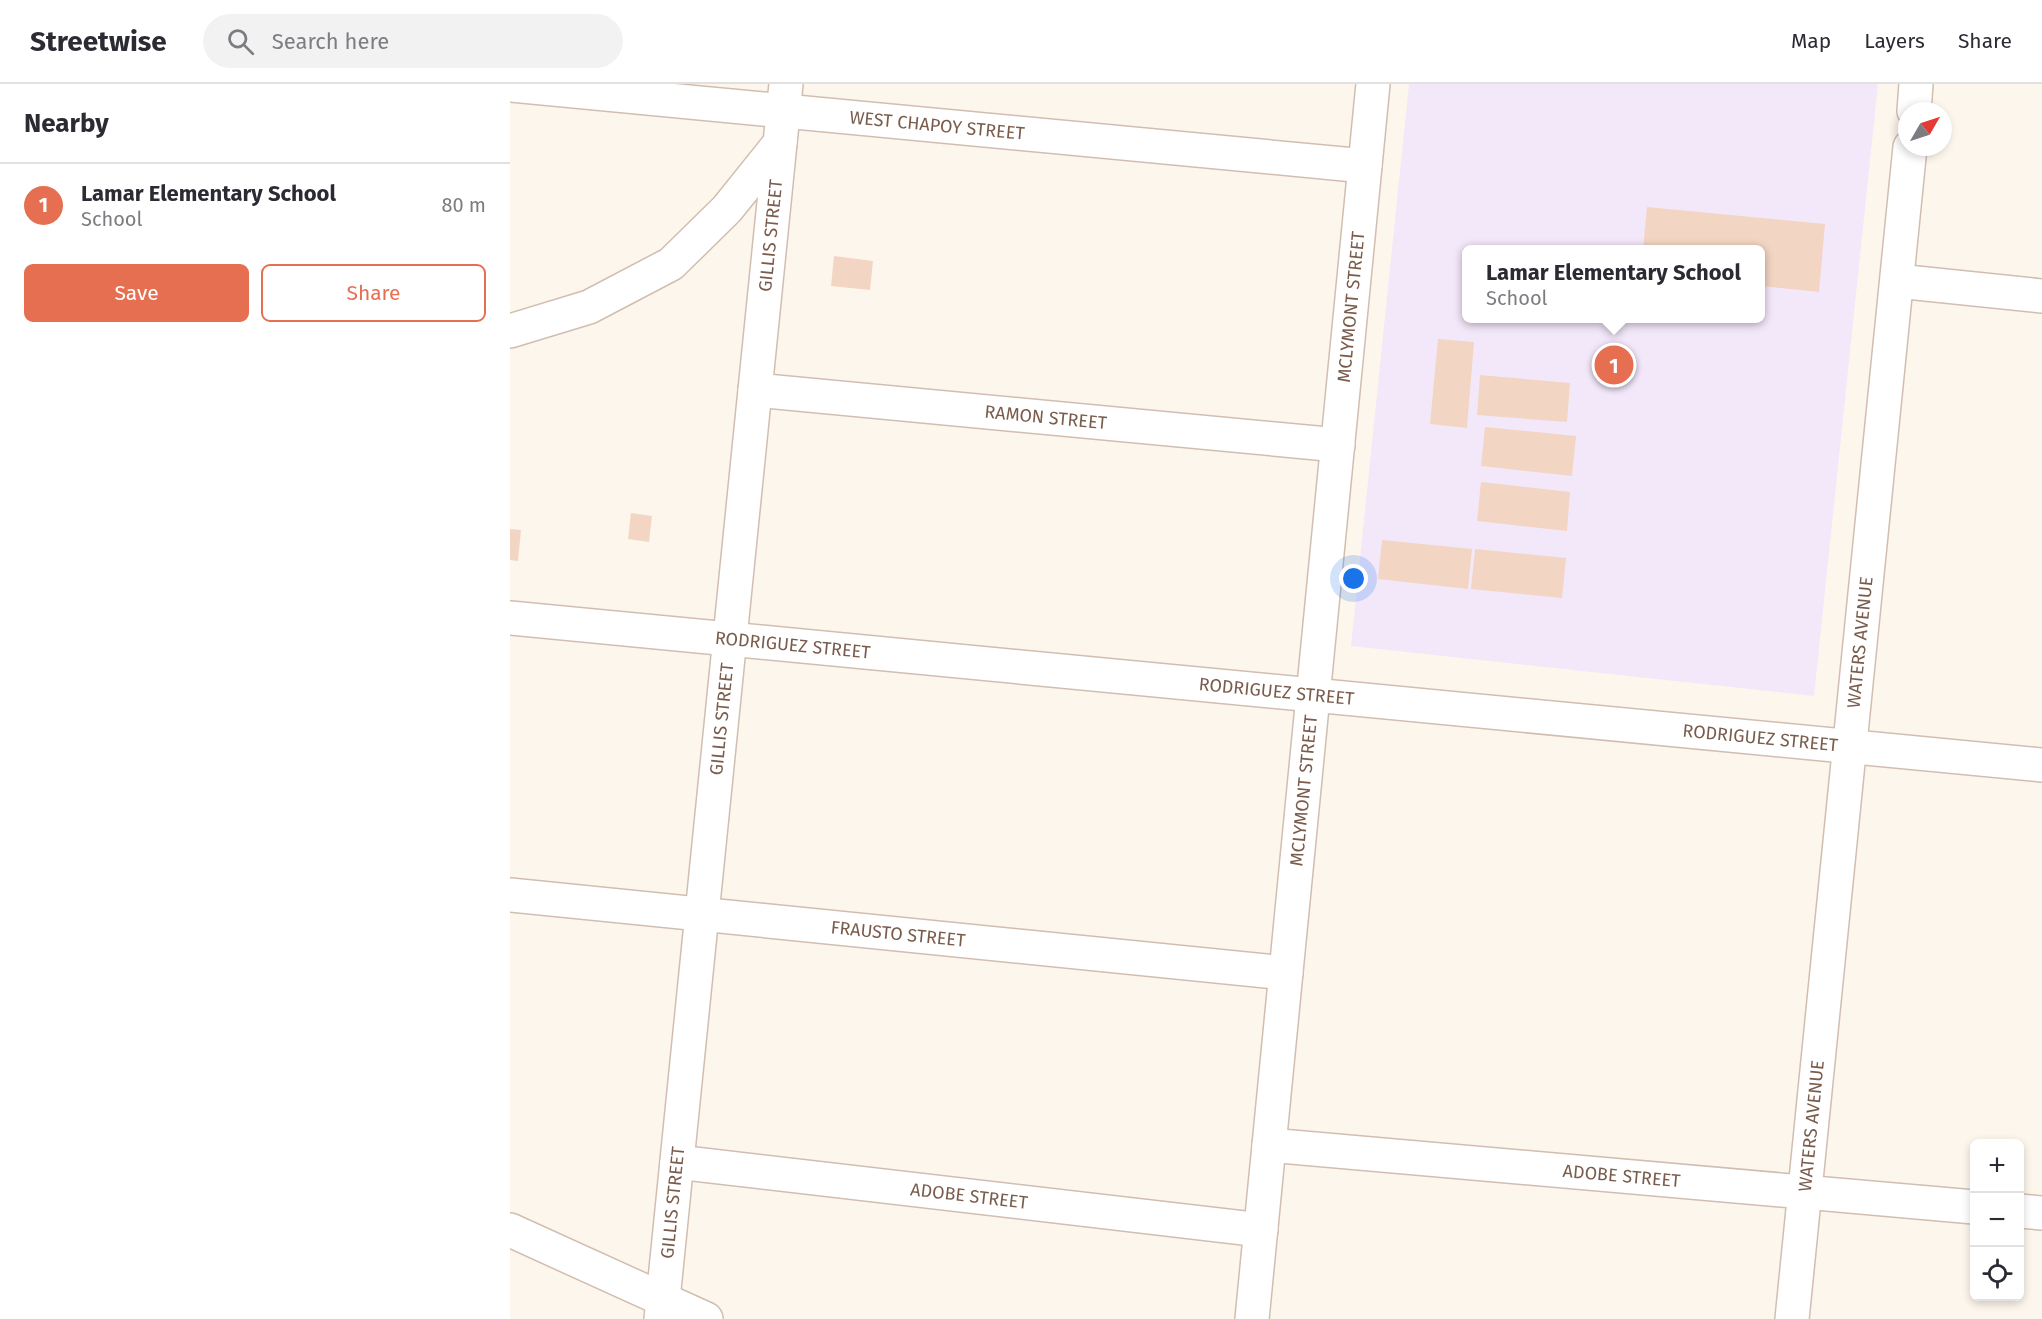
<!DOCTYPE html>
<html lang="en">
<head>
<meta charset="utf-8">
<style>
  :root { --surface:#fff; --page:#f2f2f3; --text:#2b2b33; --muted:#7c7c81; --line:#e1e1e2; --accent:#e76f51 }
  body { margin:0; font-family:"Fira Sans",sans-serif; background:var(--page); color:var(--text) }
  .controls { position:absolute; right:18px; bottom:18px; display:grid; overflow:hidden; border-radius:9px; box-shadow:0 3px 9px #0003 }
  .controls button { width:54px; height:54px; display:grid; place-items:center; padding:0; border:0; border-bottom:2px solid var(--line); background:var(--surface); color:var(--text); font:30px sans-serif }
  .compass { position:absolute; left:1388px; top:18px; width:54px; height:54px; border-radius:50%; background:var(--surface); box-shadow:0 3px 9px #0003; rotate:51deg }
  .you { position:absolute; left:844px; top:495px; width:21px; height:21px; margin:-15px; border:4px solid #fff; border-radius:50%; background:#1a73e8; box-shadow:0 0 0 9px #1a73e833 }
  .badge { display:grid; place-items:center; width:39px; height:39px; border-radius:50%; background:var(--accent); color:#fff; font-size:20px; font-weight:700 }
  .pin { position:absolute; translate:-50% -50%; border:3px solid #fff; box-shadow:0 2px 6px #0006 }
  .popup { position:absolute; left:952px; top:161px; width:303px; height:78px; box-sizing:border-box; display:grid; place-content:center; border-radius:9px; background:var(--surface); filter:drop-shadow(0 2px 4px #0005); font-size:20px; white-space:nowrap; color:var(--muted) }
  .popup b { font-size:22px; color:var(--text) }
  .popup::after { content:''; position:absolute; left:50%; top:100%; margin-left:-12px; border:12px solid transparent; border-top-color:var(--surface) }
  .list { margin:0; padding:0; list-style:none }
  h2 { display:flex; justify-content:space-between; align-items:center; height:78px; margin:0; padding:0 24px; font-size:26px }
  h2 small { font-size:20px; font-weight:400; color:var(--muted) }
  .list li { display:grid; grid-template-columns:39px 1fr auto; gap:18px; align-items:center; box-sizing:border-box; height:84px; padding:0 24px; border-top:2px solid var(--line) }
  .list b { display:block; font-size:22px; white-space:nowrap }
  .list p { margin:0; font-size:20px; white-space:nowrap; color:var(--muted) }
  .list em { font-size:20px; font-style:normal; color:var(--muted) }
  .actions { display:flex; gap:12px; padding:18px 24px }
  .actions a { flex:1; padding:14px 0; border:2px solid var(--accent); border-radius:9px; text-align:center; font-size:21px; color:var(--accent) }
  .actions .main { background:var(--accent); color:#fff }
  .icon { flex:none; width:33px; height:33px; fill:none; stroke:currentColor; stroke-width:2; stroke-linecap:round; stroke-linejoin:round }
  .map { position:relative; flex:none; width:1532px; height:1235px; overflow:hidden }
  header { display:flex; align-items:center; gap:36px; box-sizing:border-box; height:84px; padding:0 30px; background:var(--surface); border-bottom:2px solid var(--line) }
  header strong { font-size:28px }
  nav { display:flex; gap:33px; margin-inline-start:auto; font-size:21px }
  .search { width:420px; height:54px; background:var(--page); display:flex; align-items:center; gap:15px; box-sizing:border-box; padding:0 21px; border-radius:33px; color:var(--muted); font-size:22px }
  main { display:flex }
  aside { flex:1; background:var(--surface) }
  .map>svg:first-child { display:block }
</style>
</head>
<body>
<header>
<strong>Streetwise</strong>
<div class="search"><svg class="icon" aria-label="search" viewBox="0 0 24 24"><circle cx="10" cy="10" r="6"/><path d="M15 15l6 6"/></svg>Search here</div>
<nav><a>Map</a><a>Layers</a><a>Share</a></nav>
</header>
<main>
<aside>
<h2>Nearby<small></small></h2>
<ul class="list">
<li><span class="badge">1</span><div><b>Lamar Elementary School</b><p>School</p></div><em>80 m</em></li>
</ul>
<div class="actions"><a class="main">Save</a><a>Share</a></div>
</aside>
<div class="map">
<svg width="1532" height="1235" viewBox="0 0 1532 1235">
  <rect width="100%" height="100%" fill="#fdf6ec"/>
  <path fill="#f3e8fa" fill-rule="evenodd" d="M899 0H1368L1304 612 841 562ZM957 166H1251V234H957Z"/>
  <g fill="#f3d5c3">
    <path d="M1137 123 1315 140 1309 208 1251 202V166H1133Z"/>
    <path d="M324 172 363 177 360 206 321 202Z"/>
    <path d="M928 255 964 258 957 344 920 340Z"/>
    <path d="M970 291 1060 299 1057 338 967 331Z"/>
    <path d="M975 343 1066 352 1062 392 971 382Z"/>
    <path d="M971 398 1060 408 1057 447 967 437Z"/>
    <path d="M121 429 142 432 139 458 118 455Z"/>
    <path d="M0 445 11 446 8 477 0 476Z"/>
    <path d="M872 456 962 465 958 505 868 495Z"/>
    <path d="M965 465 1056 474 1052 514 961 505Z"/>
  </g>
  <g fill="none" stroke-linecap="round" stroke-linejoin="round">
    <g stroke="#d1beb0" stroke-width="36">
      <g id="minor">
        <path id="s1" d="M0 1 855 82"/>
        <path d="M1404 27 1406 0"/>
        <path d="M1387 197 1532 212"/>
        <path d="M0 247 79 223 161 180 217 125 270 59"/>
        <path id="s2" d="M245 306 828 361"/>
        <path id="s3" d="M0 534 1532 681"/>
        <path id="s4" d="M0 811 776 889"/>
        <path id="s5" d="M759 1061 1464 1123"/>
        <path id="s6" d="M167 1078 751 1146"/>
        <path d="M1510 1127 1532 1129"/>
        <path d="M0 1146 196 1235"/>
        <path id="s7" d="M151 1235 276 0"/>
        <path id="s8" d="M742 1235 863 0"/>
        <path id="s9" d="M1282 1235 1400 63"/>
      </g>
    </g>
    <use href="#minor" stroke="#fff" stroke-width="33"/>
  </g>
  <g text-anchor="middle" stroke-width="4.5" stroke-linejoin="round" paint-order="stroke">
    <g font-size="18" fill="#7a5c4d" stroke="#fffaf3">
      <text dy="6" stroke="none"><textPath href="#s1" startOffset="429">WEST CHAPOY STREET</textPath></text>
      <text dy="6" stroke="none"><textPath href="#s7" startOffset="1089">GILLIS STREET</textPath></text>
      <text dy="6" stroke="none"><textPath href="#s8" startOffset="1017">MCLYMONT STREET</textPath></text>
      <text dy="6" stroke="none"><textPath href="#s2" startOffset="292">RAMON STREET</textPath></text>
      <text dy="6" stroke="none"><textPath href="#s9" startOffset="680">WATERS AVENUE</textPath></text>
      <text dy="6" stroke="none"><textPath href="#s3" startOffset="284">RODRIGUEZ STREET</textPath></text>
      <text dy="6" stroke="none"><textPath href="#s3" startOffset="770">RODRIGUEZ STREET</textPath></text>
      <text dy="6" stroke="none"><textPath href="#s7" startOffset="603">GILLIS STREET</textPath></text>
      <text dy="6" stroke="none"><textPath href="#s3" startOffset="1256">RODRIGUEZ STREET</textPath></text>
      <text dy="6" stroke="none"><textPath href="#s8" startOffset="531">MCLYMONT STREET</textPath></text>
      <text dy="6" stroke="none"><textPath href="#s4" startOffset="390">FRAUSTO STREET</textPath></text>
      <text dy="6" stroke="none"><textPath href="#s9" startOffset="194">WATERS AVENUE</textPath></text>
      <text dy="6" stroke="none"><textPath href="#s5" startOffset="354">ADOBE STREET</textPath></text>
      <text dy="6" stroke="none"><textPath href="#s6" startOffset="294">ADOBE STREET</textPath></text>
      <text dy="6" stroke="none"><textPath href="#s7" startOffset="117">GILLIS STREET</textPath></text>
    </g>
  </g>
</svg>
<div class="controls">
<button>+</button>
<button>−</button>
<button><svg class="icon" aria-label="locate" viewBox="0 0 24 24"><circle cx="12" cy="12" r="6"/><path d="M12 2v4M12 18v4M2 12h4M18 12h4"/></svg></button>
</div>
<svg class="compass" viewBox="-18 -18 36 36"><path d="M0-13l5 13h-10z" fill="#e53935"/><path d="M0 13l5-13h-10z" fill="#7c7c81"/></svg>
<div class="you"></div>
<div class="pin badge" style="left:1104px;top:281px">1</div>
<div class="popup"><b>Lamar Elementary School</b>School</div>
</div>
</main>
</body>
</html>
